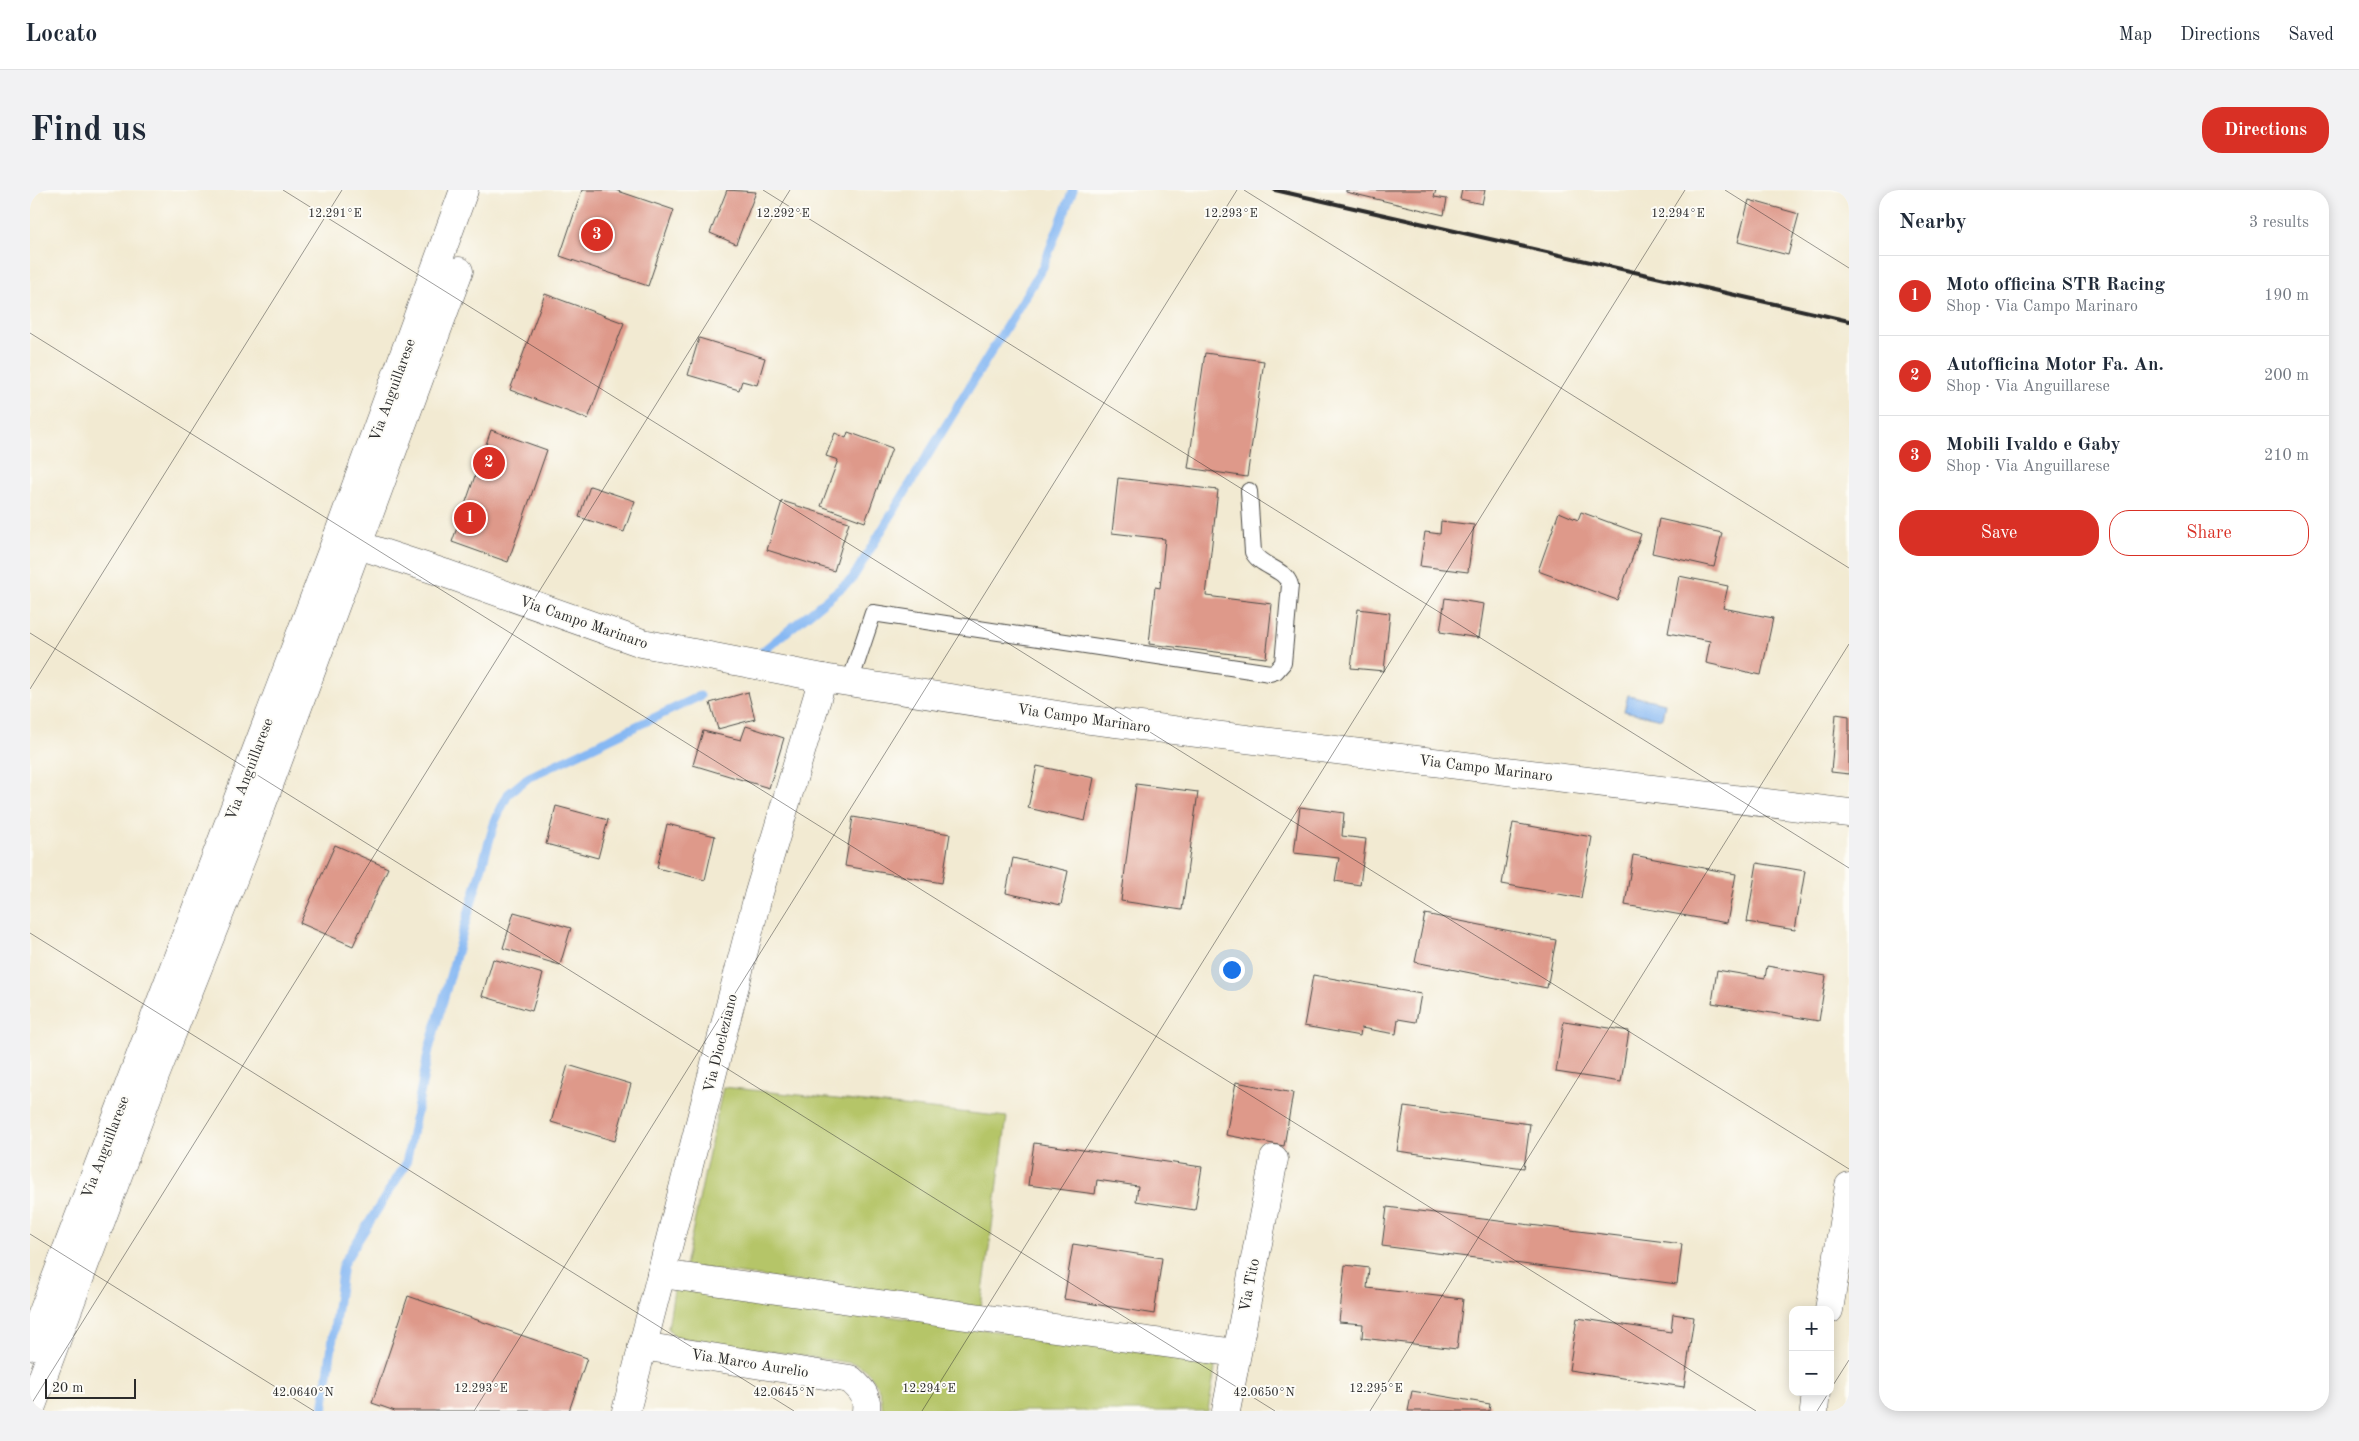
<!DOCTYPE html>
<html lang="en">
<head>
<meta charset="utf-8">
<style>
  :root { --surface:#fff; --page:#f2f2f3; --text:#1f2937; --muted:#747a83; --line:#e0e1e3; --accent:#d93025 }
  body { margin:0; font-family:"Old Standard TT",serif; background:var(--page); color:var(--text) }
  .controls { position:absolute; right:15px; bottom:15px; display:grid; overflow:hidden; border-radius:10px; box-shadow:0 2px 12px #0003 }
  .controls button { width:45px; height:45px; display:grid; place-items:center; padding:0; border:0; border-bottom:1px solid var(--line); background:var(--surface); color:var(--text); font:25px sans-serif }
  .scale { position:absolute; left:15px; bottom:12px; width:91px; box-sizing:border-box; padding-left:5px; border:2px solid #2b2b2b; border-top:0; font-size:14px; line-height:18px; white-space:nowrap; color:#2b2b2b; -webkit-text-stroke:4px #fdfcf7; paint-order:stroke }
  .you { position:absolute; left:1201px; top:779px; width:18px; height:18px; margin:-12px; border:4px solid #fff; border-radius:50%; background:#1a73e8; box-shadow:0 0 0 8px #1a73e833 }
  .badge { display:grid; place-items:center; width:32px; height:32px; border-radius:50%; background:var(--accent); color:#fff; font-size:16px; font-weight:700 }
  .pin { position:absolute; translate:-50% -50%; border:2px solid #fff; box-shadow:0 1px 5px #0006 }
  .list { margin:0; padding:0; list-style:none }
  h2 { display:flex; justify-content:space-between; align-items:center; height:65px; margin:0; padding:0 20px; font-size:21px }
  h2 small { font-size:16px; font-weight:400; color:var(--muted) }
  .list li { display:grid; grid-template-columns:32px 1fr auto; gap:15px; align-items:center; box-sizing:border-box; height:80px; padding:0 20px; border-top:1px solid var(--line) }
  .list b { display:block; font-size:19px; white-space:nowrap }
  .list p { margin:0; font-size:16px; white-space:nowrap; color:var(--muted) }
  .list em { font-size:16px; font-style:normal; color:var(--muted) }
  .actions { display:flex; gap:10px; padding:15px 20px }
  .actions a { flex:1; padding:11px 0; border:1px solid var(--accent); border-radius:20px; text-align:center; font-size:18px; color:var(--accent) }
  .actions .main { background:var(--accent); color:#fff }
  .map { position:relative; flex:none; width:1819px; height:1221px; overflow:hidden; border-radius:20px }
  header { display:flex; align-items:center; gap:30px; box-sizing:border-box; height:70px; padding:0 25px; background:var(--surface); border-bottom:1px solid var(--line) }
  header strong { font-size:24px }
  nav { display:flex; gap:28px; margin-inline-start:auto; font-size:18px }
  .intro { display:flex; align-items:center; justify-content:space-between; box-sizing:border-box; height:120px; padding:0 30px }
  h1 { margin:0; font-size:35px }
  .button { padding:12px 22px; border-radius:20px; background:var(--accent); color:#fff; font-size:18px; font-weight:700 }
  main { display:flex; gap:30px; padding:0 30px }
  aside { flex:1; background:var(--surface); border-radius:20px; box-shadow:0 2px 12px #0003 }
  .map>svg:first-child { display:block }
</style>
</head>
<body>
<header>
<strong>Locato</strong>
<nav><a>Map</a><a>Directions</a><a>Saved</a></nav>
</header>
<div class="intro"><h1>Find us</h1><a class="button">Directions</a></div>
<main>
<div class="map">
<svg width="1819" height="1221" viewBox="0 0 1819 1221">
  <rect width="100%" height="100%" fill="#fdfcf7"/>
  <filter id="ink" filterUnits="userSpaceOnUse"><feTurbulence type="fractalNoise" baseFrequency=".02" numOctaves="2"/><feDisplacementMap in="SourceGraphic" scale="10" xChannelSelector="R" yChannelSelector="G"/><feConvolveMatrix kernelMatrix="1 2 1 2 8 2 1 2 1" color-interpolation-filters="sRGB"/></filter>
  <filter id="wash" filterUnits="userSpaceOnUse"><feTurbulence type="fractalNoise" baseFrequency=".0096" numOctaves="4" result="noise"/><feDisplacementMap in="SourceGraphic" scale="20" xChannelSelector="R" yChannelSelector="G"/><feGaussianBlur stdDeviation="1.12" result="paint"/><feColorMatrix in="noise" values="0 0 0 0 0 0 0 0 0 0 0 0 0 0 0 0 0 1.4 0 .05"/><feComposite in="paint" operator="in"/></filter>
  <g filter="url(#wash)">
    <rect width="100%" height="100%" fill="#f2ead2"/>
    <g fill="#b5c568" stroke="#70784a">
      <path d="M693 897 977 927 951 1117 655 1076Z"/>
      <path d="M649 1097 1181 1171 1185 1179 1178 1221H852C854 1203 843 1183 827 1174L644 1147 638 1138 644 1100Z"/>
    </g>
    <path fill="#86b8f3" stroke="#58728f" d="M1598 505 1635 513 1632 529 1594 521Z"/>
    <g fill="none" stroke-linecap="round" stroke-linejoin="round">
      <g stroke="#86b8f3" stroke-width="9">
        <path d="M733 461 822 389 1013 77 1043 0"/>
        <path d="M293 1221 313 1074 376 974 399 859 465 631 478 604 499 587 670 506"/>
      </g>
    </g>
    <g id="blocks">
      <g fill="#de998a">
        <path d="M552 0H585L644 20 618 96 530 66Z"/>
        <path d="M697 0 726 2 706 54 680 43Z"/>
        <path d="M1316 0H1406L1404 7 1417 9 1414 25 1316 2Z"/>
        <path d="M1432 0H1455L1452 14 1430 9Z"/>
        <path d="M1719 10 1769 24 1758 65 1708 52Z"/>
        <path d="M515 104 594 133 558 229 480 200Z"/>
        <path d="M669 148 735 168 727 195 712 191 709 200 658 185Z"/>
        <path d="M1175 163 1234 171 1217 287 1158 278Z"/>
        <path d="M461 240 517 260 478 372 422 352Z"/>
        <path d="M818 242 862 258 835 332 791 316 808 270 796 266 805 243 816 248Z"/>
        <path d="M1088 288 1188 300 1176 406 1242 414 1236 468 1119 454 1125 397 1130 398 1135 349 1082 343Z"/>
        <path d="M560 296 605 311 594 342 549 327Z"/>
        <path d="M752 311 819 332 804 381 737 360Z"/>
        <path d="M1529 322 1548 330 1551 322 1611 344 1587 410 1508 381Z"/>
        <path d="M1629 329 1692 343 1684 377 1622 363Z"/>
        <path d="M1411 331 1444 335 1438 382 1390 376 1395 342 1410 344Z"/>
        <path d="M1649 386 1698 396 1693 418 1743 428 1731 485 1676 473 1680 451 1638 443Z"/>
        <path d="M1415 408 1454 414 1449 448 1410 442Z"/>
        <path d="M1328 419 1360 423 1354 481 1321 478Z"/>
        <path d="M718 502 725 529 688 539 680 513Z"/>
        <path d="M1806 524 1819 526V584L1801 582Z"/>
        <path d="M716 536 754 548 739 598 663 575 673 541 711 550Z"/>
        <path d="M1007 576 1064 588 1055 631 998 618Z"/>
        <path d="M1106 594 1168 602 1152 720 1091 711Z"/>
        <path d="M526 616 578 630 568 668 516 654Z"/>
        <path d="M1270 617 1314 623 1312 646 1336 649 1330 695 1305 691 1309 668 1264 663Z"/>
        <path d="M823 627 920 644 912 693 815 676Z"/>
        <path d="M1483 633 1562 647 1551 708 1472 694Z"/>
        <path d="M637 634 685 646 675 690 627 678Z"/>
        <path d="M305 655 358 678 323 756 270 733Z"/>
        <path d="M1603 665 1706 684 1697 733 1595 715Z"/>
        <path d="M983 668 1038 681 1031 715 976 703Z"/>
        <path d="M1727 673 1775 681 1765 740 1717 732Z"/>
        <path d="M484 722 541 738 530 775 473 758Z"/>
        <path d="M1395 724 1526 750 1517 798 1385 772Z"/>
        <path d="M463 769 513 784 502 821 452 806Z"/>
        <path d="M1737 776 1796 786 1789 831 1682 813 1687 780 1735 788Z"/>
        <path d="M1283 785 1391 804 1386 832 1368 829 1366 844 1331 838 1330 846 1274 836Z"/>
        <path d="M1534 831 1599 841 1591 892 1526 882Z"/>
        <path d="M538 875 601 894 585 951 521 932Z"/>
        <path d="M1206 892 1263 903 1254 956 1196 945Z"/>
        <path d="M1374 917 1500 934 1494 978 1367 961Z"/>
        <path d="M1004 953 1172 977 1165 1020 1106 1011 1108 996 1067 990 1065 1004 998 995Z"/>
        <path d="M1357 1017 1652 1054 1647 1094 1352 1056Z"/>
        <path d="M1043 1054 1132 1068 1124 1124 1034 1109Z"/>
        <path d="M1315 1075 1339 1078 1337 1098 1433 1109 1427 1159 1332 1148 1333 1134 1309 1132Z"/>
        <path d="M378 1106 557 1168 539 1221H365L342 1213Z"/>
        <path d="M1643 1124 1664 1127 1654 1197 1539 1180 1547 1128 1641 1142Z"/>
        <path d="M1382 1201 1460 1214 1459 1221H1378Z"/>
      </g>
    </g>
  </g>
  <g filter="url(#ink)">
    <use href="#blocks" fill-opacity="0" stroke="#494844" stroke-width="1"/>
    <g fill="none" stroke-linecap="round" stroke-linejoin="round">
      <g stroke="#494844" stroke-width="18">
        <path id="lane" d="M820 492 843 423 1240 483 1246 481 1253 473 1260 395C1255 378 1230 377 1223 362L1219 301"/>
      </g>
      <g stroke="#494844" stroke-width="29">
        <g id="street">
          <path d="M307 348 414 383 612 453 793 488 1053 529 1819 623"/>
          <path d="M631 1084 1206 1163"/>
          <path d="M1799 1120 1819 996"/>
          <path d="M612 1156 820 1189C831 1199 838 1205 836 1221"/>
          <path d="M0 1221 125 886 218 652 429 81"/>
          <path d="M596 1221 728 706 793 488"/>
          <path d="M1196 1221 1244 969"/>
          <path d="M1784 1221 1786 1202"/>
        </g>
      </g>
      <g stroke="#494844" stroke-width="29">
        <path id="secondary" d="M0 1156 307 348 434 0"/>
      </g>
      <use href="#lane" stroke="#fff" stroke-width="16"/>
      <use href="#street" stroke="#fff" stroke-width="28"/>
      <use href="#secondary" stroke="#fff" stroke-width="28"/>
      <path stroke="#2b2b2b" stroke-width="4" d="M1245 0 1819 131"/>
    </g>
  </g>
  <path fill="none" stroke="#2b2b2b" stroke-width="1" stroke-opacity="0.45" d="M253 0 1819 979M733 0 1819 678M1214 0 1819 378M1695 0 1819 78M0 143 1726 1221M0 443 1245 1221M0 499 312 0M0 743 764 1221M0 1044 284 1221M1800 1200 1819 1170M0 1216 760 0M444 1221 1207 0M892 1221 1655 0M1340 1221 1819 454M1787 1221 1799 1202"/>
  <g text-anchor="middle" stroke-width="4" stroke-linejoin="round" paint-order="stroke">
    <g font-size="15" fill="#2b2b2b" stroke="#fdfcf7">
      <text transform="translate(362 200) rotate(-70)" y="5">Via Anguillarese</text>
      <text transform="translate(554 432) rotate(19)" y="5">Via Campo Marinaro</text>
      <text transform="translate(1054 528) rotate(8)" y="5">Via Campo Marinaro</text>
      <text transform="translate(1456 578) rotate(7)" y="5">Via Campo Marinaro</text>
      <text transform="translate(219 579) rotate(-69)" y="5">Via Anguillarese</text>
      <text transform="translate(690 853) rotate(-76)" y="5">Via Diocleziano</text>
      <text transform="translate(75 957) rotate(-69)" y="5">Via Anguillarese</text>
      <text transform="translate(1219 1095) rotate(-79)" y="5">Via Tito</text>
      <text transform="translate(720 1173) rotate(9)" y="5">Via Marco Aurelio</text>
    </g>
  </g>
  <g font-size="12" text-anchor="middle" fill="#2b2b2b" stroke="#fdfcf7" stroke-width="4" stroke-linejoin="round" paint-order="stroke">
    <text x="1648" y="27">12.294°E</text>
    <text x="305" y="27">12.291°E</text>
    <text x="753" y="27">12.292°E</text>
    <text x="1201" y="27">12.293°E</text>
    <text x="451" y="1202">12.293°E</text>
    <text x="899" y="1202">12.294°E</text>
    <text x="1346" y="1202">12.295°E</text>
    <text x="273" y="1206">42.0640°N</text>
    <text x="754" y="1206">42.0645°N</text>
    <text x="1234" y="1206">42.0650°N</text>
  </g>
</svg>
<div class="controls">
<button>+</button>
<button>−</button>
</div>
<div class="scale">20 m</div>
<div class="you"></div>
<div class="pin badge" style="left:440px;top:328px">1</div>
<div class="pin badge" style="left:459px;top:273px">2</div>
<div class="pin badge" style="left:567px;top:45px">3</div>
</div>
<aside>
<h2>Nearby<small>3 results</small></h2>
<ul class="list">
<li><span class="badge">1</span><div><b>Moto officina STR Racing</b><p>Shop · Via Campo Marinaro</p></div><em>190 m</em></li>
<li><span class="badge">2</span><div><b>Autofficina Motor Fa. An.</b><p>Shop · Via Anguillarese</p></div><em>200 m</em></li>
<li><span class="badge">3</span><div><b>Mobili Ivaldo e Gaby</b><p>Shop · Via Anguillarese</p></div><em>210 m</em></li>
</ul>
<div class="actions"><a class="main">Save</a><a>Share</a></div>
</aside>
</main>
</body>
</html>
